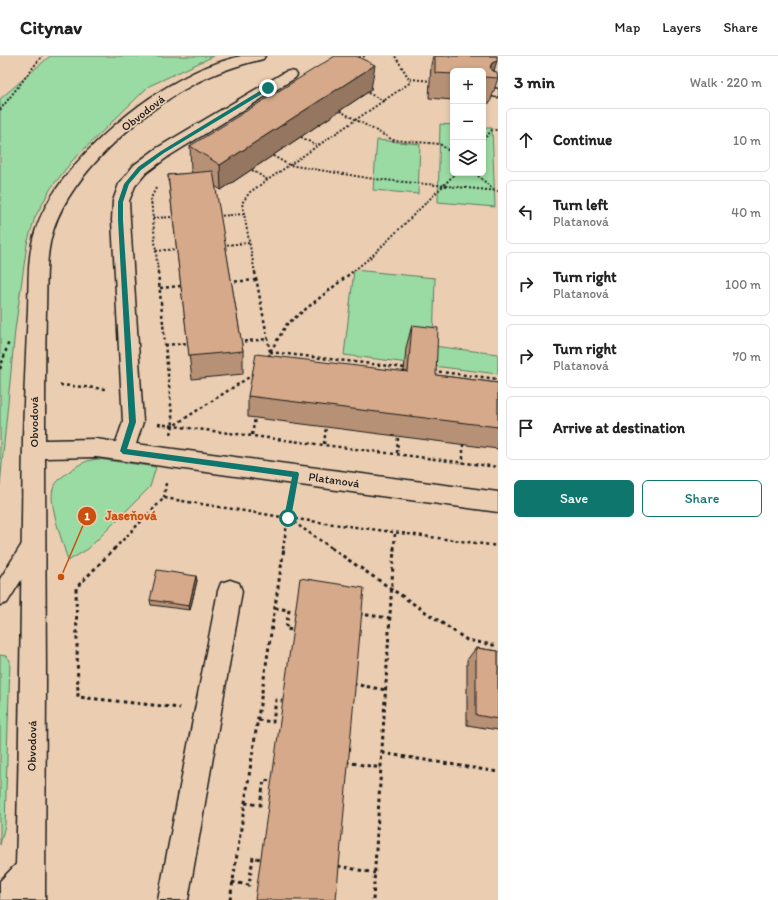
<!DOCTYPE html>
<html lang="en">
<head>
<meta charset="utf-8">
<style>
  :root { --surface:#fff; --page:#f6f6f6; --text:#222; --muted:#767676; --line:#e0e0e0; --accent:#0f766e }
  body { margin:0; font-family:Itim,sans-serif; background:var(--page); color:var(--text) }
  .controls { position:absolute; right:12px; top:12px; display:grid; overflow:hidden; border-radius:6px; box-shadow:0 2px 6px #0003 }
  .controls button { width:36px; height:36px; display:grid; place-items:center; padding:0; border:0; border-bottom:1px solid var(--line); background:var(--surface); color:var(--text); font:20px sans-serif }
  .stop { position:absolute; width:12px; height:12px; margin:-9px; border:3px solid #0f766e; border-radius:50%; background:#fff }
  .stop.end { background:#0f766e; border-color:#fff; box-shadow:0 1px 4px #0008 }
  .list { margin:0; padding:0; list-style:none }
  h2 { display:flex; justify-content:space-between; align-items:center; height:52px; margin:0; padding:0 16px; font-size:17px }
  h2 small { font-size:13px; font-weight:400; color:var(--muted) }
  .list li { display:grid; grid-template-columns:26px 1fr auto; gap:12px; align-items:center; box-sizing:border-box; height:64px; margin:0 8px 8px; padding:0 8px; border:1px solid var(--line); border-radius:6px }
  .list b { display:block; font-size:15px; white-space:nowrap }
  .list p { margin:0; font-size:13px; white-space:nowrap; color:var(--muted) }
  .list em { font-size:13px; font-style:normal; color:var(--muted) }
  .actions { display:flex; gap:8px; padding:12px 16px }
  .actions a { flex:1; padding:9px 0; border:1px solid var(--accent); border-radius:6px; text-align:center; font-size:14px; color:var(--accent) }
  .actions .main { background:var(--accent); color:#fff }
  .icon { flex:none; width:22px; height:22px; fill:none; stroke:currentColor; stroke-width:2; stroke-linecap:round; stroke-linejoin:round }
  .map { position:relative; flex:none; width:498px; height:844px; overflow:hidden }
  header { display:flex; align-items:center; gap:24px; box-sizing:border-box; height:56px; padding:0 20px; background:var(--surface); border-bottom:1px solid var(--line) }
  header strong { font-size:19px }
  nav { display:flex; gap:22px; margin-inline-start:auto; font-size:14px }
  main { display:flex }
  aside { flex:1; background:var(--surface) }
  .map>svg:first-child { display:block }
</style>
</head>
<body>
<header>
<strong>Citynav</strong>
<nav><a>Map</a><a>Layers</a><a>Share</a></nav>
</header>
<main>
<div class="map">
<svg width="498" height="844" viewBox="0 0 498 844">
  <rect width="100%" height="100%" fill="#ebceb2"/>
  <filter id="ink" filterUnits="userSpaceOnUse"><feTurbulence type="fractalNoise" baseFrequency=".025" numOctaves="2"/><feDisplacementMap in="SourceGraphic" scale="8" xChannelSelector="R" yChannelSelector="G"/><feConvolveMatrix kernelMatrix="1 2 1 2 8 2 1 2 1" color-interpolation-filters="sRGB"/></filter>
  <g filter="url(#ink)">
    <g fill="#9adaa3" stroke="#5b7b60">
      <path d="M50 0H214L149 30 72 105 51 132 35 161 27 188 15 274 0 429V43Z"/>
      <path d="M440 68 453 69V117H483V72H492L495 151 438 146Z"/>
      <path d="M377 84 420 88 418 138 373 134Z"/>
      <path d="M354 214 435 222 433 290 498 298V318L344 299Z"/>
      <path d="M98 403 156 411 150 431 88 493 68 505C64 490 48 447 53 433 56 425 64 419 70 415 79 408 87 404 98 403Z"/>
      <path d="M0 599 6 600 10 604 5 769 0 789Z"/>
    </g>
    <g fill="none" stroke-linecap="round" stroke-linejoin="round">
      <g stroke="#1c1c1c" stroke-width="3">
        <g id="lane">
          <path d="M490 32 498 33V41L486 39 484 36 486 33Z"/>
          <path d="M34 478 41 480 43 486 41 492 7 547 0 549V523L27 480Z"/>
          <path d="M31 797 39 801 43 809 39 817 15 844H0V825L23 801Z"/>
        </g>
      </g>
      <g stroke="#1c1c1c" stroke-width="3">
        <g id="street">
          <path d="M241 0H265L263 3C239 9 214 17 192 29 142 56 72 117 54 172 45 198 47 227 46 254 45 297 45 340 45 384L96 383 116 386 123 366 112 164 113 145 119 128 134 109 157 92 285 16 290 15 295 16 297 19 295 22 169 100 146 117 135 130 129 145 130 164 143 366 136 388 498 436V456L96 401 45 402 46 626 45 844H15C20 690 21 536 23 382 24 339 26 296 28 253 29 227 27 198 36 173 56 114 129 50 183 22 201 12 221 5 241 0Z"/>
          <path d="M230 524 239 527 242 535 188 844H158L218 535 221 527Z"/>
        </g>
      </g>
      <g stroke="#1c1c1c" stroke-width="2" stroke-dasharray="2 2" stroke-linecap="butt">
        <path d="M355 2 366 0"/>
        <path d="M410 23 432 25"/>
        <path d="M368 37 384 45"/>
        <path d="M0 54 42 0"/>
        <path d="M340 55 393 84 440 88 453 98"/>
        <path d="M301 81 317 90"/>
        <path d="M483 84 492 74H498"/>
        <path d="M273 100 289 109 374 123 498 135"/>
        <path d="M252 114 268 124"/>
        <path d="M475 117 494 134"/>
        <path d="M156 132 151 142 158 217"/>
        <path d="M218 160 244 158"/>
        <path d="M153 162 173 161"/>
        <path d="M223 189 249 187"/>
        <path d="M156 195 177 193"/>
        <path d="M255 217 242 147 250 136 411 26 395 0"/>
        <path d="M351 217 372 200 456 117"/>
      </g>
      <g stroke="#1c1c1c" stroke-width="2.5" stroke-dasharray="3 3" stroke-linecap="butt">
        <path d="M158 216 173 370"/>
        <path d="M255 216 270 296"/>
        <path d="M229 226 256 224"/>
        <path d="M160 232 181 230"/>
        <path d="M238 286 268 283"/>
        <path d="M165 289 188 287"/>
        <path d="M270 296 406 312"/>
        <path d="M269 301 270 296 287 268 352 216"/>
        <path d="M0 313 9 285"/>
        <path d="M433 315 498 323"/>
        <path d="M60 329 106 333"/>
        <path d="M158 368 173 370 254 318"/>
        <path d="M171 378 173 370 498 411"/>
        <path d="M252 379 255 362"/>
        <path d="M324 388 326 371"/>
        <path d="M463 388V406"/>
        <path d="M397 397 398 381"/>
        <path d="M164 442 166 427"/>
        <path d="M289 463 333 493"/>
        <path d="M114 493 164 442 288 462 498 490"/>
        <path d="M283 493 291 443"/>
        <path d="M394 493 395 477"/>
      </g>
      <g stroke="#1c1c1c" stroke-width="3" stroke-dasharray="3.5 3.5" stroke-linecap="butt">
        <path d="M115 492 76 532 78 641 180 652"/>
        <path d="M331 492 467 584 498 590"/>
        <path d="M275 552 289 554 286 573 293 574"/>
        <path d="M359 558 390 562"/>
        <path d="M353 628 386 634"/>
        <path d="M258 664 273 666 276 644 282 645"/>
        <path d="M382 697 498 716"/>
        <path d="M346 706 381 712"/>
        <path d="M245 747 260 749 264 724 271 725"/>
        <path d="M338 810 375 817"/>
        <path d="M232 826 249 829 253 801 260 803"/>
        <path d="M230 844 284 492"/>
        <path d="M373 844 394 492"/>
      </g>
      <use href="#lane" fill="#ebceb2" fill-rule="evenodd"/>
      <use href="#street" fill="#ebceb2" fill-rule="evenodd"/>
    </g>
    <g fill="#b79176" stroke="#1c1c1c">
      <path d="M433 0H497L494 15 498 22 490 47H483V15H453V44L429 42 431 9Z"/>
      <path d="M371 34 221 134 215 130 243 295V318L192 323 168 119 193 117 191 115 190 90Z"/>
      <path d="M412 269 436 319 498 327V393L248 361V340L404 315 406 292Z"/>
      <path d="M196 520 197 525 190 554 151 549 150 544Z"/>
      <path d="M476 592 498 595V674L467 669V604Z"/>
    </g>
    <g fill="#957660" stroke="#1c1c1c">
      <path d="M497 5 492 21H488L492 7Z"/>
      <path d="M375 9 371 34 221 134 220 109Z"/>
      <path d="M196 520 197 525 190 554 189 550Z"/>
    </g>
    <g fill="#d5a989" stroke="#1c1c1c">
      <path d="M335 0H356L375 9 220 109 190 90Z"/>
      <path d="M435 0H497V5L492 7 490 11 493 15 497 16 498 22 483 21V15H453V18L435 17Z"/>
      <path d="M213 115 243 295 189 300 168 119Z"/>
      <path d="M412 269 438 272 436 319 498 327V371L248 340 256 298 408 316Z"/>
      <path d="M157 514 196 520 189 550 150 544Z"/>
      <path d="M300 522 364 532 336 844H255Z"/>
      <path d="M476 592 498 595V663L476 659Z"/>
    </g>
  </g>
  <path fill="#0f766e" d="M268 30 270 33 164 97 141 114 129 128 123 146V164L136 366 127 393 298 416 299 418 291 462 288 465 284 462 292 421 123 398 120 395 129 366 118 164V146L124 128 138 111 161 95Z"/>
  <g text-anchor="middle" stroke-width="3.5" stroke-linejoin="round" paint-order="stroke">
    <g font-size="12" fill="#1c1c1c" stroke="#ebceb2">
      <text transform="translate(143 57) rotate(-38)" y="4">Obvodová</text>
      <text transform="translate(34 366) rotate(-90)" y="4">Obvodová</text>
      <text transform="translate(334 424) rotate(8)" y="4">Platanová</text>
      <text transform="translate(32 690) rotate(-89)" y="4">Obvodová</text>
    </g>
  </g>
  <path fill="none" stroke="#c9500e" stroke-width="1.5" d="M61 521L87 460"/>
  <g fill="#c9500e" stroke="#ebceb2" stroke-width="1.5">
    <circle cx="61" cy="521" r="4"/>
    <circle cx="87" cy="460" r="10"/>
  </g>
  <g font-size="12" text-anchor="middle" font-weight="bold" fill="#fff">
    <text x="87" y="464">1</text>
  </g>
  <g font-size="13" text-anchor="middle" font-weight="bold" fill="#c9500e" stroke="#ebceb2" stroke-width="3.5" stroke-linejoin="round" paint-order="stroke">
    <text x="131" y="464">Jaseňová</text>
  </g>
</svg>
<div class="controls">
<button>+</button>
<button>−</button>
<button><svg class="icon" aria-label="layers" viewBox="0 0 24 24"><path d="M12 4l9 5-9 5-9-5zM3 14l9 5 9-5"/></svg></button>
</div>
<div class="stop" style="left:288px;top:462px"></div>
<div class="stop end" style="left:268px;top:32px"></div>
</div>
<aside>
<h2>3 min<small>Walk · 220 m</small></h2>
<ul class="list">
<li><svg class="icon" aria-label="ahead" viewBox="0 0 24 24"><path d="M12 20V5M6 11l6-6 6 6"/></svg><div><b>Continue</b></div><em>10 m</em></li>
<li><svg class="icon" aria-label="left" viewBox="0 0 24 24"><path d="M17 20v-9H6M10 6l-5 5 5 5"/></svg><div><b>Turn left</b><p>Platanová</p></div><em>40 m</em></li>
<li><svg class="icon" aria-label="right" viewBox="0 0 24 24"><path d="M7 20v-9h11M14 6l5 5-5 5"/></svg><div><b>Turn right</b><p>Platanová</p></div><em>100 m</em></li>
<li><svg class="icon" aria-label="right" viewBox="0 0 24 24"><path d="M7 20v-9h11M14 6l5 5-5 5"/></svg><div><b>Turn right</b><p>Platanová</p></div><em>70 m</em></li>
<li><svg class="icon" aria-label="arrive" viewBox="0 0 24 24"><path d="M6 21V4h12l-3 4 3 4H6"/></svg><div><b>Arrive at destination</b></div></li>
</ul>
<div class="actions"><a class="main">Save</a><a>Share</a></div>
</aside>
</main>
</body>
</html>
